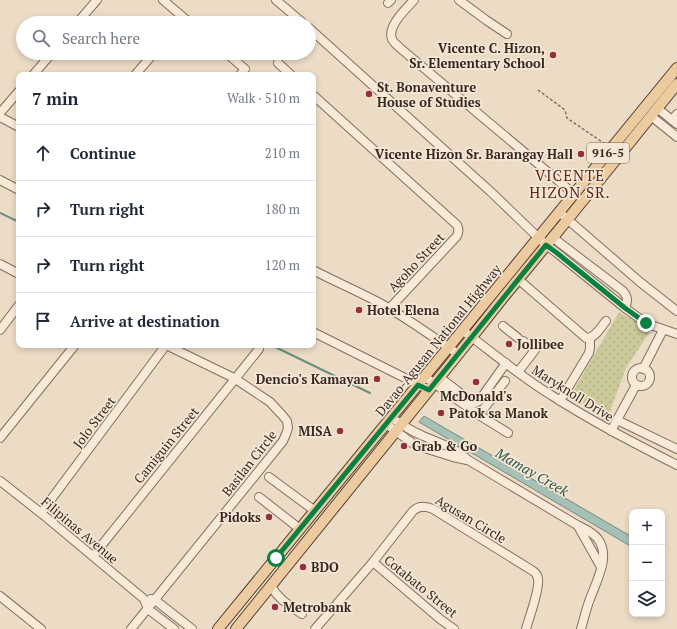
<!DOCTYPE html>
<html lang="en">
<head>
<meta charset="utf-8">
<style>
  :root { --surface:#fff; --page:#f6f6f7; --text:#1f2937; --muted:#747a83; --line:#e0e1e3 }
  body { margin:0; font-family:"PT Serif",serif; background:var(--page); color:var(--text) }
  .controls { position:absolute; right:12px; bottom:12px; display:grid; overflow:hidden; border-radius:8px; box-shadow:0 2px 6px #0003 }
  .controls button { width:36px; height:36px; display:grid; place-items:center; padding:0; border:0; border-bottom:1px solid var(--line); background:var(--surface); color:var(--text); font:20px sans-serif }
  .stop { position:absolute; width:12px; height:12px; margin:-9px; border:3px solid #0b8043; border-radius:50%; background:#fff }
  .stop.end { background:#0b8043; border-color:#fff; box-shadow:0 1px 4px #0008 }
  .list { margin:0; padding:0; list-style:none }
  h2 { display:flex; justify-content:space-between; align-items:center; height:52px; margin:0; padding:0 16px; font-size:17px }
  h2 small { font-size:13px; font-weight:400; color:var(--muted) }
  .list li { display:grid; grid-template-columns:26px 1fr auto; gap:12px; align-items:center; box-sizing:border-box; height:56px; padding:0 16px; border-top:1px solid var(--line) }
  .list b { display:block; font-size:15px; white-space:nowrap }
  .list em { font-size:13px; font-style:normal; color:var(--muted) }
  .icon { flex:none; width:22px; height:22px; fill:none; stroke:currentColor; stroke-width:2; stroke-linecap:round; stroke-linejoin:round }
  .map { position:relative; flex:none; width:677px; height:629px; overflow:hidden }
  .search { position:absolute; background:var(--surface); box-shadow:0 2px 6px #0003; left:16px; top:16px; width:300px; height:44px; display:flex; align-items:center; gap:10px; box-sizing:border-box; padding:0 14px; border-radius:22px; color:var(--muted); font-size:15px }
  .panel { position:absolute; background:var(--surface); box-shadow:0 2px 6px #0003; left:16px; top:72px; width:300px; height:276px; border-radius:8px }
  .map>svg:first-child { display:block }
</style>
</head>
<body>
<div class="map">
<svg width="677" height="629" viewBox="0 0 677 629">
  <defs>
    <pattern id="grass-dots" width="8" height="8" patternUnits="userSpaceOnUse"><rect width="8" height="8" fill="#cac99a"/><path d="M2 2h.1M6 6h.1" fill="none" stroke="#aead84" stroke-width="1.8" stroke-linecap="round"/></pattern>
  </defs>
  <rect width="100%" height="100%" fill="#ecdcc6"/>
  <path fill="url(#grass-dots)" d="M619 312 651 330 626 368 606 422 570 397Z"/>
  <path fill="#a7c0b5" stroke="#6e8e82" d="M424 416 632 537V547L419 422Z"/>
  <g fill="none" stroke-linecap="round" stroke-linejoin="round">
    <g stroke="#6e8e82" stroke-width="2">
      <path d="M0 213 19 222"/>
      <path d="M271 345 370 393"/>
    </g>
    <g stroke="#866e5d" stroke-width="10">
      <g id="minor">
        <path d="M163 0 190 23"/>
        <path d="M276 0 303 23"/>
        <path d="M414 0C406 9 387 26 392 39 393 42 397 45 400 48L574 194"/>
        <path d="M459 0 486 20 507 34"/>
        <path d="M388 3 391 0"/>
        <path d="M77 23 97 0"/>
        <path d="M309 28 491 192 546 245 557 253 625 308 646 323 651 325 677 334"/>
        <path d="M226 53 245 69 240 75"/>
        <path d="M278 63 291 75"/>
        <path d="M33 75 52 53"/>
        <path d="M135 75 154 53"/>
        <path d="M313 95 457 225C459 229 459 232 457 236L389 309"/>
        <path d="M657 108 677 124"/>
        <path d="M0 113 19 91"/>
        <path d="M651 116 677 137"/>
        <path d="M0 117 19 127"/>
        <path d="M672 120 677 114"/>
        <path d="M0 180 19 190"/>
        <path d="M559 212 640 282 677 311"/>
        <path d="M552 237 623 291C628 297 628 301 625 308"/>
        <path d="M0 264 19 274"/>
        <path d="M313 270C334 281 355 290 376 301 405 316 431 336 458 354"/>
        <path d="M518 279 586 338C595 339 601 327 606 321"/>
        <path d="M503 326 518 338"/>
        <path d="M0 330 19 305"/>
        <path d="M462 330C492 352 520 376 551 395 591 421 634 443 677 465"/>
        <path d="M313 332 429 390"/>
        <circle cx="641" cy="377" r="9"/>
        <path d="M643 369 663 330"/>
        <path d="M518 372 535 350 523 341"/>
        <path d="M425 377 479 415 508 433"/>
        <path d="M439 377 472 402 475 403 479 401 506 363"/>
        <path d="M560 401 589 353 590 348V339"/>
        <path d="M479 415 505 381"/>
        <path d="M392 418C401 424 411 431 421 435 438 443 455 447 468 460L577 525C585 529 593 532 598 539 611 556 596 582 590 599 586 609 584 619 581 629"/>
        <path d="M617 420 677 449"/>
        <path d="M386 424 415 445 453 457 467 460"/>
        <path d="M611 431 636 385"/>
        <path d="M0 438 75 345"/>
        <path d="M269 477 315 511"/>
        <path d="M0 481 41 513 144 599 148 609 174 629"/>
        <path d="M259 497 300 529"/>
        <path d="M41 513 166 345"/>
        <path d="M578 526 601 567"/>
        <path d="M93 556 259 349"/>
        <path d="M373 562 440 619 454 629"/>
        <path d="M271 586C279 600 289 605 302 614"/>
        <path d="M0 596 41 629"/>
        <path d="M151 599 155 600 192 629"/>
        <path d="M131 629 283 441 286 434 288 428 287 421 282 415 270 402 234 378 166 345"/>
        <path d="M315 629 373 562 413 511C419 505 426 506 433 509L533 571C536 573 538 576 538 579 540 589 529 618 526 629"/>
      </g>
    </g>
    <g stroke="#543d31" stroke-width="12">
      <g id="major">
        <path d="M218 629 677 68"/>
        <path d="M236 629 472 337 502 299 568 219 677 84"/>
      </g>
    </g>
    <path stroke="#866e5d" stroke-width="1.5" stroke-dasharray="3 2" stroke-linecap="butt" d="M538 90 565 110 567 118 605 144"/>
    <use href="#minor" stroke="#f7ead9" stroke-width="8"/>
    <use href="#major" stroke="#edcba0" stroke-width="10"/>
  </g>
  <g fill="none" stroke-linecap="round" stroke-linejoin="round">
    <path stroke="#0b8043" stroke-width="5" d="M276 558 418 385 429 390 546 245 557 253 625 308 646 323"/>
  </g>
  <g fill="#92303d" stroke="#f4e7d5" stroke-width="1.5">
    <circle cx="553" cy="55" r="4"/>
    <circle cx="369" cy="94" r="4"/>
    <circle cx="581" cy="154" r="4"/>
    <circle cx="359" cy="310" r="4"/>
    <circle cx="509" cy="344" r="4"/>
    <circle cx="377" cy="379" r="4"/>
    <circle cx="476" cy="382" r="4"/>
    <circle cx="441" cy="413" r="4"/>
    <circle cx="340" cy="431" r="4"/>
    <circle cx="404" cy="446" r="4"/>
    <circle cx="269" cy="517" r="4"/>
    <circle cx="303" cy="567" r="4"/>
    <circle cx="275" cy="607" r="4"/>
  </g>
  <g text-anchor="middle" stroke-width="3.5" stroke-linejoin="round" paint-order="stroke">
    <rect fill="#f4e7d5" stroke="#706156" stroke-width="1" x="587" y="143" width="42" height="20" rx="3"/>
    <g font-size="12" font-weight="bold" fill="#372820">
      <text x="608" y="157">916-5</text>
    </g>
    <g font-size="13" font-weight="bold" fill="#372820" stroke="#f4e7d5" text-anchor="start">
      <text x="545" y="53" text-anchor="end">Vicente C. Hizon,<tspan x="545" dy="15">Sr. Elementary School</tspan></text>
      <text x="377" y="92">St. Bonaventure<tspan x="377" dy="15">House of Studies</tspan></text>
      <text x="573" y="159" text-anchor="end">Vicente Hizon Sr. Barangay Hall</text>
      <text x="367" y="315">Hotel Elena</text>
      <text x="517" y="349">Jollibee</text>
      <text x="369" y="384" text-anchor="end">Dencio's Kamayan</text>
      <text x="476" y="401" text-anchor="middle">McDonald's</text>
      <text x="449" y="418">Patok sa Manok</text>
      <text x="332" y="436" text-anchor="end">MISA</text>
      <text x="412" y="451">Grab &amp; Go</text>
      <text x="261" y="522" text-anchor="end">Pidoks</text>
      <text x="311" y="572">BDO</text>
      <text x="283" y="612">Metrobank</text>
    </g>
    <g font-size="13" fill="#372820" stroke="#f4e7d5">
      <text transform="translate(416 262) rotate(-47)" y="5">Agoho Street</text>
      <text transform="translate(438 340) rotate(-51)" y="5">Davao-Agusan National Highway</text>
      <text transform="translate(573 393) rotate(32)" y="5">Maryknoll Drive</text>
      <text transform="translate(94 422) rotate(-53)" y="5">Jolo Street</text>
      <text transform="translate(166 445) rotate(-51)" y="5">Camiguin Street</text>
      <text transform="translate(249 463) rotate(-52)" y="5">Basilan Circle</text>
      <text transform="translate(471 519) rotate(31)" y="5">Agusan Circle</text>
      <text transform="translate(80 530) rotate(40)" y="5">Filipinas Avenue</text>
      <text transform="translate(421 586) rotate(39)" y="5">Cotabato Street</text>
    </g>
    <g font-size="14" font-style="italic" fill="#30564f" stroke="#f4e7d5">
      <text transform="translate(532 472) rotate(30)" y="5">Mamay Creek</text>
    </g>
    <g font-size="15" letter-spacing="1" fill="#622721" stroke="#f4e7d5">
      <text x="570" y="181">VICENTE<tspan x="570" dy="17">HIZON SR.</tspan></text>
    </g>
  </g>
</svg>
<div class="controls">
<button>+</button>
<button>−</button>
<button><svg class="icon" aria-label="layers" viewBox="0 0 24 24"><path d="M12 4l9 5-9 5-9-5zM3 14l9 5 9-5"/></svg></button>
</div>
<div class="stop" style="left:276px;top:558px"></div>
<div class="stop end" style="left:646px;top:323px"></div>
<div class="search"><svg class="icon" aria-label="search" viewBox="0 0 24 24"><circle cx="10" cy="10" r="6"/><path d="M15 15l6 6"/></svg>Search here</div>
<section class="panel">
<h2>7 min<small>Walk · 510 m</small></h2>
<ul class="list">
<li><svg class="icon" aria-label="ahead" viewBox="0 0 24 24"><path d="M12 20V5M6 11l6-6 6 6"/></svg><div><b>Continue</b></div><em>210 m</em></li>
<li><svg class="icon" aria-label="right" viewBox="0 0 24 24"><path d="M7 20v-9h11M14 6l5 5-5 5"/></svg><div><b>Turn right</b></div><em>180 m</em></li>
<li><svg class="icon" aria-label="right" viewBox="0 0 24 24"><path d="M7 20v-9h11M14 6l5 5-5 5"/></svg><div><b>Turn right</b></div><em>120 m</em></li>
<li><svg class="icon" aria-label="arrive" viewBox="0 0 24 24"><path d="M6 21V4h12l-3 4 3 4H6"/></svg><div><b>Arrive at destination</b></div></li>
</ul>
</section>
</div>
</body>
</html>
